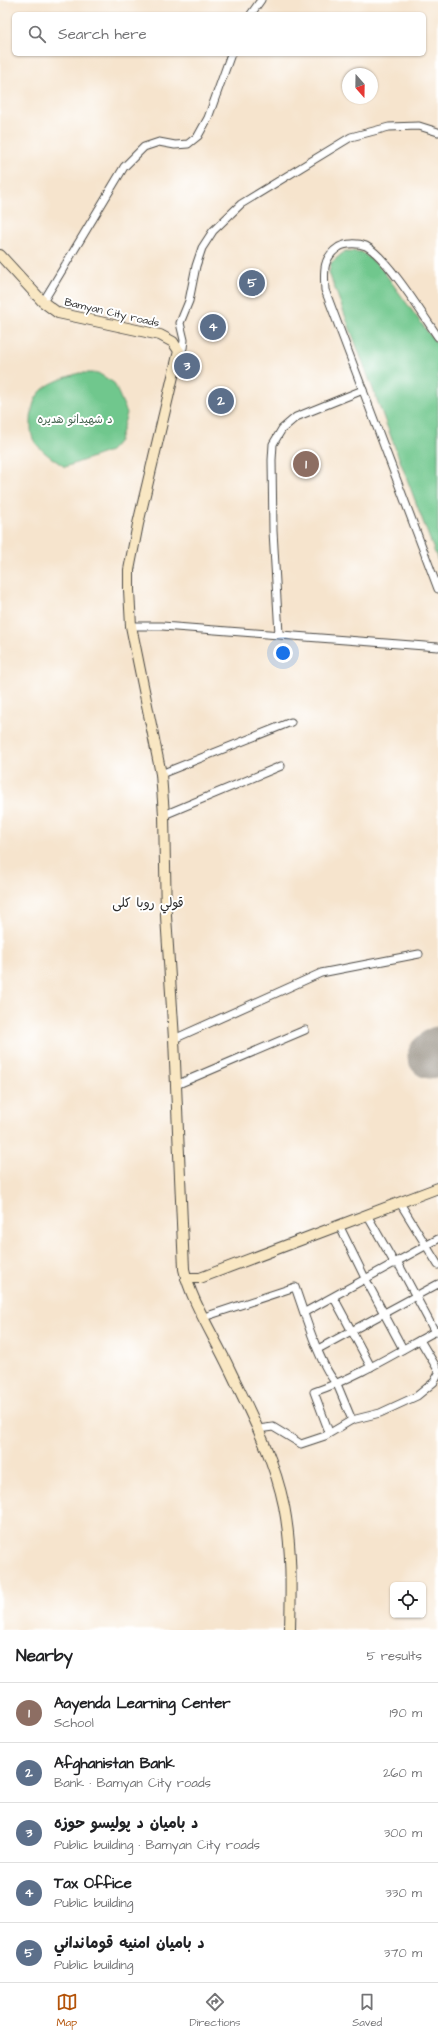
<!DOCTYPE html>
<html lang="en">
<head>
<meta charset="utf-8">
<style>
  :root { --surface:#fff; --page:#f2f2f2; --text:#202124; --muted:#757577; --line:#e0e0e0; --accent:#b45309 }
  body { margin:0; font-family:"Architects Daughter","Playpen Sans Arabic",sans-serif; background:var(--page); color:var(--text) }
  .controls { position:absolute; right:12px; bottom:12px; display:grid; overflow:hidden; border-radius:6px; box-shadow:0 1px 3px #0004 }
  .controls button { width:36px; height:36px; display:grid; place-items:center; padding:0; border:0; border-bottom:1px solid var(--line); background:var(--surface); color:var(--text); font:20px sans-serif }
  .compass { position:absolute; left:342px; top:68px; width:36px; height:36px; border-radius:50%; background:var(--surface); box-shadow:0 1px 3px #0004; rotate:160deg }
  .you { position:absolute; left:283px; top:653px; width:14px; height:14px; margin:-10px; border:3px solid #fff; border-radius:50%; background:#1a73e8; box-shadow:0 0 0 6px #1a73e833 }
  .badge { display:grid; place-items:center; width:26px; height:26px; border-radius:50%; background:var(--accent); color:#fff; font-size:13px; font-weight:700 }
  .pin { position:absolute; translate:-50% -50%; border:2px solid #fff; box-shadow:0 1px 4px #0006 }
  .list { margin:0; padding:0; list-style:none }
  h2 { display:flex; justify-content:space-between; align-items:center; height:52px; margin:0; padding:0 16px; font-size:17px }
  h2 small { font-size:13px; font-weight:400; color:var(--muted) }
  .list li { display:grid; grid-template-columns:26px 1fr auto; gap:12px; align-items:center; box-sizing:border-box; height:60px; padding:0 16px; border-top:1px solid var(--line) }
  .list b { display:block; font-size:15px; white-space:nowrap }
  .list p { margin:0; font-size:13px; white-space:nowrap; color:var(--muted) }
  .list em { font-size:13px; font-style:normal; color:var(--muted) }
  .icon { flex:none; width:22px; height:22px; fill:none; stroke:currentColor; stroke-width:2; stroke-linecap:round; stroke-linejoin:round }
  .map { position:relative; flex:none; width:438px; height:1630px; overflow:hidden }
  .search { position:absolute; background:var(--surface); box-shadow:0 1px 3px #0004; left:12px; right:12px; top:12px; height:44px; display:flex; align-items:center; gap:10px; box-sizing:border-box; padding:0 14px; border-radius:6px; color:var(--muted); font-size:15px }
  .sheet { height:352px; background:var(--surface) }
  nav { display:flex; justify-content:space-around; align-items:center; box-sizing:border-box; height:56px; border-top:1px solid var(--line); background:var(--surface); font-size:11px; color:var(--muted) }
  nav a { display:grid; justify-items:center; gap:2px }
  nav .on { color:var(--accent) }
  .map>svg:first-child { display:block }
</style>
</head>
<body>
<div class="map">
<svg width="438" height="1630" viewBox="0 0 438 1630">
  <rect width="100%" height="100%" fill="#fff"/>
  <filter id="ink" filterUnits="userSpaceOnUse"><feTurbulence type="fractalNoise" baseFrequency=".025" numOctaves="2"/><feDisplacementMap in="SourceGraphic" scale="8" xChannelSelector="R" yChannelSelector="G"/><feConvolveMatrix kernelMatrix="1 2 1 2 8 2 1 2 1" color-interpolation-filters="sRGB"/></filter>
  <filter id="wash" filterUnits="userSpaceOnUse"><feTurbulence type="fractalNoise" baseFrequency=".012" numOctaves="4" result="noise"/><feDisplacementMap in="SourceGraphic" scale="16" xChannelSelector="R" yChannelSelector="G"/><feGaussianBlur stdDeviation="0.9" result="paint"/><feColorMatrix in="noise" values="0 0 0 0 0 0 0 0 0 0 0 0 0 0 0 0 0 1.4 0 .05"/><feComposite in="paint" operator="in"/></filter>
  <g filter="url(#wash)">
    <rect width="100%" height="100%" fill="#f6e4cd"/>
    <g fill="#70c78d" stroke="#4e795c">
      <path d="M345 251 362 252 381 268 438 346V561L329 273 331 263Z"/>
      <path d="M79 373H98L114 383 127 413 119 441 110 451 65 467C56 461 45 454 38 446 31 439 31 432 31 423 31 388 49 383 79 373Z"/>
    </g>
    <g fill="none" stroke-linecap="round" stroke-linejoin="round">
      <path stroke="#90887c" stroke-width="45" d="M430 1056 438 1049"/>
    </g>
  </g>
  <g filter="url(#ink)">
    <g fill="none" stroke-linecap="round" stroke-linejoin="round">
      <g stroke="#494743" stroke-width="9">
        <g id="street">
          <path d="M251 14 261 0"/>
          <path d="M43 302 124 167 144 147 159 142 175 145 188 144 198 136 208 118 231 54"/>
          <path d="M438 337C423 315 387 257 366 246 358 243 346 243 339 247 322 258 324 272 325 290L438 589"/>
          <path d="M179 351 183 348 184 340 180 323 189 301 196 266 202 248 213 231 241 204 351 137 389 127 419 126 438 132"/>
          <path d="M131 626H162L438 647"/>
          <path d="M279 634 273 531 272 460 273 444 282 429 296 417 363 390"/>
          <path d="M161 774 291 722"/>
          <path d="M164 815 281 766"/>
          <path d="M174 1039 321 973 419 954"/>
          <path d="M176 1085 305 1030"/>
          <path d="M400 1203 438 1265"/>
          <path d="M367 1215 395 1264"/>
          <path d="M339 1225 366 1280 403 1349"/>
          <path d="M398 1263 435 1332"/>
          <path d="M334 1298 371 1367"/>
          <path d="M305 1312 438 1239"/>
          <path d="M204 1317 295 1287C304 1312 320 1367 337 1384L352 1420"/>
          <path d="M420 1340 438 1370"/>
          <path d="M318 1349 438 1284"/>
          <path d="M258 1429 273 1427 301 1444 325 1436 352 1420 380 1413 417 1396 434 1382 438 1375"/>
          <path d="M329 1432 314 1392C358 1377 397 1352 438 1330"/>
        </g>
      </g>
      <g stroke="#494743" stroke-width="12">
        <g id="secondary">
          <path d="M0 255 43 302 58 313 160 335 173 342 179 351 138 524 129 570V590L131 626 161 774 164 815 166 916 174 1039 184 1269C190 1299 215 1338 229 1368 250 1412 274 1457 284 1506 292 1547 291 1589 290 1630"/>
          <path d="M186 1278H200L438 1188"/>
        </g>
      </g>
      <use href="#street" stroke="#fff" stroke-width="7"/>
      <use href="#secondary" stroke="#f9e7c3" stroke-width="10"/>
    </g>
  </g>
  <g text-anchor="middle" stroke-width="4" stroke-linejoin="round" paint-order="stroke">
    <g font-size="11" fill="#2b2b2b" stroke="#fff">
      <text transform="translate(112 312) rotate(13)" y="4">Bamyan City roads</text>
    </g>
    <g font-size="11" fill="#43624d" stroke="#fff">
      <text x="75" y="423">د شهیدانو هدیره</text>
    </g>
    <g font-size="13" fill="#2b2b2b" stroke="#fff">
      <text x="148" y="907">قولي روبا کلی</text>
    </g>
  </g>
</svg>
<div class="controls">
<button><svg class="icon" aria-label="locate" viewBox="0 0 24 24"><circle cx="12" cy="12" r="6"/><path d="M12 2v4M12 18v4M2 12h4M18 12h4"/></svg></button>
</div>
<svg class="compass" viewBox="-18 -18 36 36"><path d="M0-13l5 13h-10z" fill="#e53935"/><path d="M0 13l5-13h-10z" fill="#757577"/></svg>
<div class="you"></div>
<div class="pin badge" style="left:306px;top:464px;background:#8d6e63">1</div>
<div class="pin badge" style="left:221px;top:401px;background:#5c6f8a">2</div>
<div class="pin badge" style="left:187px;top:366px;background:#5c6f8a">3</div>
<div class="pin badge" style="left:213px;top:327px;background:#5c6f8a">4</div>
<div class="pin badge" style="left:252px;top:283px;background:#5c6f8a">5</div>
<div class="search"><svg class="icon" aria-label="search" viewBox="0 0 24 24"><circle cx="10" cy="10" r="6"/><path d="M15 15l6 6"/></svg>Search here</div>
</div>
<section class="sheet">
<h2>Nearby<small>5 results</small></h2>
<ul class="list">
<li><span class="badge" style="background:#8d6e63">1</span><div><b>Aayenda Learning Center</b><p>School</p></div><em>190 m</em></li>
<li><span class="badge" style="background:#5c6f8a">2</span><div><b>Afghanistan Bank</b><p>Bank · Bamyan City roads</p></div><em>260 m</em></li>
<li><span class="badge" style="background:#5c6f8a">3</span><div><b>د بامیان د پولیسو حوزه</b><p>Public building · Bamyan City roads</p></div><em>300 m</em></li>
<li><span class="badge" style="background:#5c6f8a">4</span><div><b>Tax Office</b><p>Public building</p></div><em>330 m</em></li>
<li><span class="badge" style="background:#5c6f8a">5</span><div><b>د بامیان امنیه قومانداني</b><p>Public building</p></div><em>370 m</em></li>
</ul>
</section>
<nav>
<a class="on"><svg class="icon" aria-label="map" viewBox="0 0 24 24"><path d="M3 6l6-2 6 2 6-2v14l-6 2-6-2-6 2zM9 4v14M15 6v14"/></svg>Map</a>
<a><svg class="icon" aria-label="directions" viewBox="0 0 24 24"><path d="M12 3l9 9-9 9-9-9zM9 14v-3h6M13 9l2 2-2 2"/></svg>Directions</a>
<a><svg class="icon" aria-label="saved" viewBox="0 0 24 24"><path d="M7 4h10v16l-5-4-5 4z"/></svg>Saved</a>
</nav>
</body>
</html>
